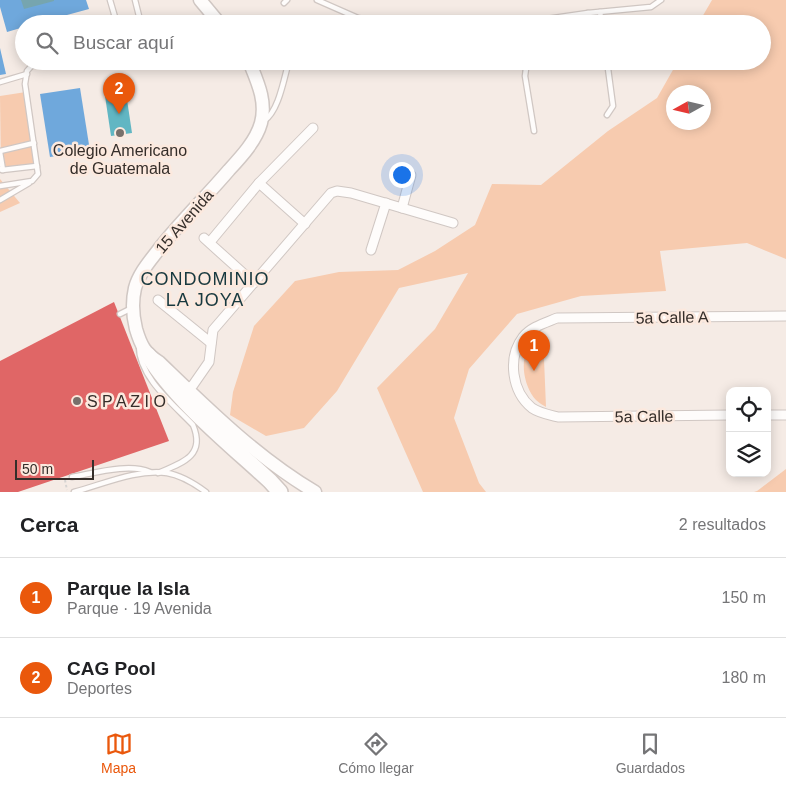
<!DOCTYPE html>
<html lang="es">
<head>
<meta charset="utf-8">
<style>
  :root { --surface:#fff; --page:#f2f2f2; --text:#202124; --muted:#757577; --line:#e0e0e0; --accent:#ea580c }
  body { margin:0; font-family:Helvetica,sans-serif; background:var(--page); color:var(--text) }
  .controls { position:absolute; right:15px; bottom:15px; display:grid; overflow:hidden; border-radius:10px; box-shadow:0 2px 12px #0003 }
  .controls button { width:45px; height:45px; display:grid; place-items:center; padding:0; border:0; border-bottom:1px solid var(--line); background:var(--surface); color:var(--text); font:25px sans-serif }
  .compass { position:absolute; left:666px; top:85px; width:45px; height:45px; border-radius:50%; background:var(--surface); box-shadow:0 2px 12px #0003; rotate:262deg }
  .scale { position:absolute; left:15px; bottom:12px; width:79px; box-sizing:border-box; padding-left:5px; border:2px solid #352e2a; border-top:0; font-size:14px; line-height:18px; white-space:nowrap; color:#352e2a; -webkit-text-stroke:4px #fce9de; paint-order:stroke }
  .you { position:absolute; left:401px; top:174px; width:18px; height:18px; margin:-12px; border:4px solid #fff; border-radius:50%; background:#1a73e8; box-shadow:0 0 0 8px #1a73e833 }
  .badge { display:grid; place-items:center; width:32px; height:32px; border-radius:50%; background:var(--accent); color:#fff; font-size:16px; font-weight:700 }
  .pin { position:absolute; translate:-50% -41px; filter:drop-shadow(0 1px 2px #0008) }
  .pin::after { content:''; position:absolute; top:26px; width:18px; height:15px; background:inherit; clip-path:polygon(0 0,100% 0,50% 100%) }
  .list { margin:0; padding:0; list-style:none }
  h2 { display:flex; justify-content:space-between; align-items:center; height:65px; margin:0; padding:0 20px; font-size:21px }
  h2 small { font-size:16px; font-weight:400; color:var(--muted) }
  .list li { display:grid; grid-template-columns:32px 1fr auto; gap:15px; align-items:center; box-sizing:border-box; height:80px; padding:0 20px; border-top:1px solid var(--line) }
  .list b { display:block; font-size:19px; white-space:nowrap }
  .list p { margin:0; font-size:16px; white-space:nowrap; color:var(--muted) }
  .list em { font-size:16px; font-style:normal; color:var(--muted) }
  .icon { flex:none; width:28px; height:28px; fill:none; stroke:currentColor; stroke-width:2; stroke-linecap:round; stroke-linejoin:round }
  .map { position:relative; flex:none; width:786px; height:492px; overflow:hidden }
  .search { position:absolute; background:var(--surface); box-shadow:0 2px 12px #0003; left:15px; right:15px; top:15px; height:55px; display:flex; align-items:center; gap:12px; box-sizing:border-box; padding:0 18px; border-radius:28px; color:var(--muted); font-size:19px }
  .sheet { height:225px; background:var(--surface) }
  nav { display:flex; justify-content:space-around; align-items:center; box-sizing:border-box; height:70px; border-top:1px solid var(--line); background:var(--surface); font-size:14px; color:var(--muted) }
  nav a { display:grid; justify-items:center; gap:2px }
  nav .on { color:var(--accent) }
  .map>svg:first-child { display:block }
</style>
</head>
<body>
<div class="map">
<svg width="786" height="492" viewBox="0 0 786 492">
  <rect width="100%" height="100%" fill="#f5ebe5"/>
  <g fill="#f7cbaf" fill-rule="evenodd">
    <path d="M712 0H786V259L747 243 660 251 666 291 581 296 517 314 469 369 454 418 479 483 486 492H423L377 388 435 329 468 273 399 288 337 391 304 428 266 436 230 415 233 392 254 326 295 281 339 272 398 270 435 251 475 225 492 184 541 185 608 131 657 98 678 61H762V24H698ZM704 92V122H674V92Z"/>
    <path d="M26 92 38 164 1 170 0 96Z"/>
    <path d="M0 179 20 203 0 212Z"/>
    <path d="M543 335 546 407C543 405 539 403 536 400 523 386 518 355 533 341 536 339 540 337 543 335Z"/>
    <path d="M786 469V492H754L757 491Z"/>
  </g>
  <path fill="#61b6c3" d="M126 93 132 133 111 136 105 96Z"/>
  <path fill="#e06666" d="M114 302 169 441 18 492H0V361Z"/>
  <g fill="#6fa8dc">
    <path d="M0 0H86L89 9 34 24H24V27L7 32 0 7Z"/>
    <path d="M0 48 6 74 0 75Z"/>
    <path d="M80 88 90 151 50 157 40 94Z"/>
  </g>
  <path fill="#76a5af" d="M21 0H54V1L24 9Z"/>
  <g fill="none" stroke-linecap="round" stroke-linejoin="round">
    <g stroke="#d0c7c3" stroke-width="7">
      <g id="lane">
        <path d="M110 0 117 24"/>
        <path d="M135 0 141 24"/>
        <path d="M317 0 358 18 385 24"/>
        <path d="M284 3 287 0"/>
        <path d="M600 12 602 24"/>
        <path d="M588 13 589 24"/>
        <path d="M90 24 115 17"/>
        <path d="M512 24 588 13 651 7 661 0"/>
        <path d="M527 61 525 76 534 131"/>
        <path d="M607 61 613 106 607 115"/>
        <path d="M0 82 27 74"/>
        <path d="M264 121C279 111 284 78 289 61"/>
        <path d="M0 151 34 143"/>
        <path d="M0 152 3 170"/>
        <path d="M0 169 2 170 37 166"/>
        <path d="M0 186 32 181 38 174 25 84 27 71 36 61"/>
        <path d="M0 200 29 183"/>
        <path d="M120 314 132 308"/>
        <path d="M139 346C139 377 173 404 193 425 206 456 182 463 158 473"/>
        <path d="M72 477C95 473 129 463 150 472"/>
        <path d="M74 492C104 484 136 469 167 473 180 475 195 484 206 492"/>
      </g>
    </g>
    <g stroke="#d0c7c3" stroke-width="11">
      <g id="street">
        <path d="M402 208 411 175"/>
        <path d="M305 224 259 183 313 128"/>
        <path d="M204 238 254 283"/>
        <path d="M210 242 259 183"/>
        <path d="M371 250 386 203"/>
        <path d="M158 300 211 343"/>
        <path d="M187 390 193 385 209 362 213 330 331 193 337 191 351 193 453 223"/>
        <path d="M730 415 558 417C550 415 539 413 532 408 512 392 507 358 523 337 531 327 545 323 557 318L786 316"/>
        <path d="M767 415H786"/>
      </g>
    </g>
    <g stroke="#d0c7c3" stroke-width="15">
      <g id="secondary">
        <path d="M200 0 220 24"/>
        <path d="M249 61C257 81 267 101 261 123 256 141 241 157 229 170 206 197 181 221 159 249 150 261 139 273 135 288 132 301 133 317 136 329 141 346 145 353 159 362 208 409 256 457 315 492"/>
      </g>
    </g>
    <g stroke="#d0c7c3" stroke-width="18">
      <path id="primary" d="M148 355C176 401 230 444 270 481L280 492"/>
    </g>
    <path stroke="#d6d4d2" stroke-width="2" stroke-dasharray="2.5 2.5" stroke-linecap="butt" d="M65 480 67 490"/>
    <use href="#lane" stroke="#fefcfb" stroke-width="4.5"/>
    <use href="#street" stroke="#fefcfb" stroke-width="9"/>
    <use href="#secondary" stroke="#fefcfb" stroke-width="12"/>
    <use href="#primary" stroke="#fefcfb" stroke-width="15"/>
  </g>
  <g fill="#78706b" stroke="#fce9de" stroke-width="2">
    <circle cx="120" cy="133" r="5"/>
    <circle cx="77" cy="401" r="5"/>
  </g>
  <g text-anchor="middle" stroke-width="5" stroke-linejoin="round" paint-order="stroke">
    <g font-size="16" fill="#352e2a" stroke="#fce9de">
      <text x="120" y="156">Colegio Americano<tspan x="120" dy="18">de Guatemala</tspan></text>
      <text x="87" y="407" text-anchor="start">S P A Z I O</text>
    </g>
    <g font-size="16" fill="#352e2a" stroke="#fce9de">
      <text transform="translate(184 221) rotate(-49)" y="6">15 Avenida</text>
      <text transform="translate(672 317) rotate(-1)" y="6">5a Calle A</text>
      <text transform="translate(644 416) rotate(-1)" y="6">5a Calle</text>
    </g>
    <g font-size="18" letter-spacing="1" fill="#18393f" stroke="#fce9de">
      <text x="205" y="285">CONDOMINIO<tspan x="205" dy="21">LA JOYA</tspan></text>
    </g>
  </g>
</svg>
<div class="controls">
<button><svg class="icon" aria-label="locate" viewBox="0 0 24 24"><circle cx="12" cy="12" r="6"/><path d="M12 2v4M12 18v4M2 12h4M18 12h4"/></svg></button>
<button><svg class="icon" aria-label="layers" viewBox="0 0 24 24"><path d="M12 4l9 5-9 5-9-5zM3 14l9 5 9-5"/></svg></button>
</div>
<svg class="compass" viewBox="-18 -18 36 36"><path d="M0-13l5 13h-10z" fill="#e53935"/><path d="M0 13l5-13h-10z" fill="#757577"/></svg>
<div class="scale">50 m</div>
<div class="you"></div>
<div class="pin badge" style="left:534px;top:371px">1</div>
<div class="pin badge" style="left:119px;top:114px">2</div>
<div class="search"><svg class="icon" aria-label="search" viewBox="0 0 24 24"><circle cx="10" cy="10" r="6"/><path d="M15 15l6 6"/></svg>Buscar aquí</div>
</div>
<section class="sheet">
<h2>Cerca<small>2 resultados</small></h2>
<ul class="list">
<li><span class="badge">1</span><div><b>Parque la Isla</b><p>Parque · 19 Avenida</p></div><em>150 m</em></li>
<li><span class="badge">2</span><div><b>CAG Pool</b><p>Deportes</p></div><em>180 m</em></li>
</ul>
</section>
<nav>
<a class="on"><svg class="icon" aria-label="map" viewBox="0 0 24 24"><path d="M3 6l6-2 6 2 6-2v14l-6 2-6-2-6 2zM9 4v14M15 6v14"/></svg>Mapa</a>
<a><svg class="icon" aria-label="directions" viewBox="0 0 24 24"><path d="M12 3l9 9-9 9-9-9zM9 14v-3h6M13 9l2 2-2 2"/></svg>Cómo llegar</a>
<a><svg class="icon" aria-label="saved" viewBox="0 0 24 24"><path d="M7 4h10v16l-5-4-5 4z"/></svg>Guardados</a>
</nav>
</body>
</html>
